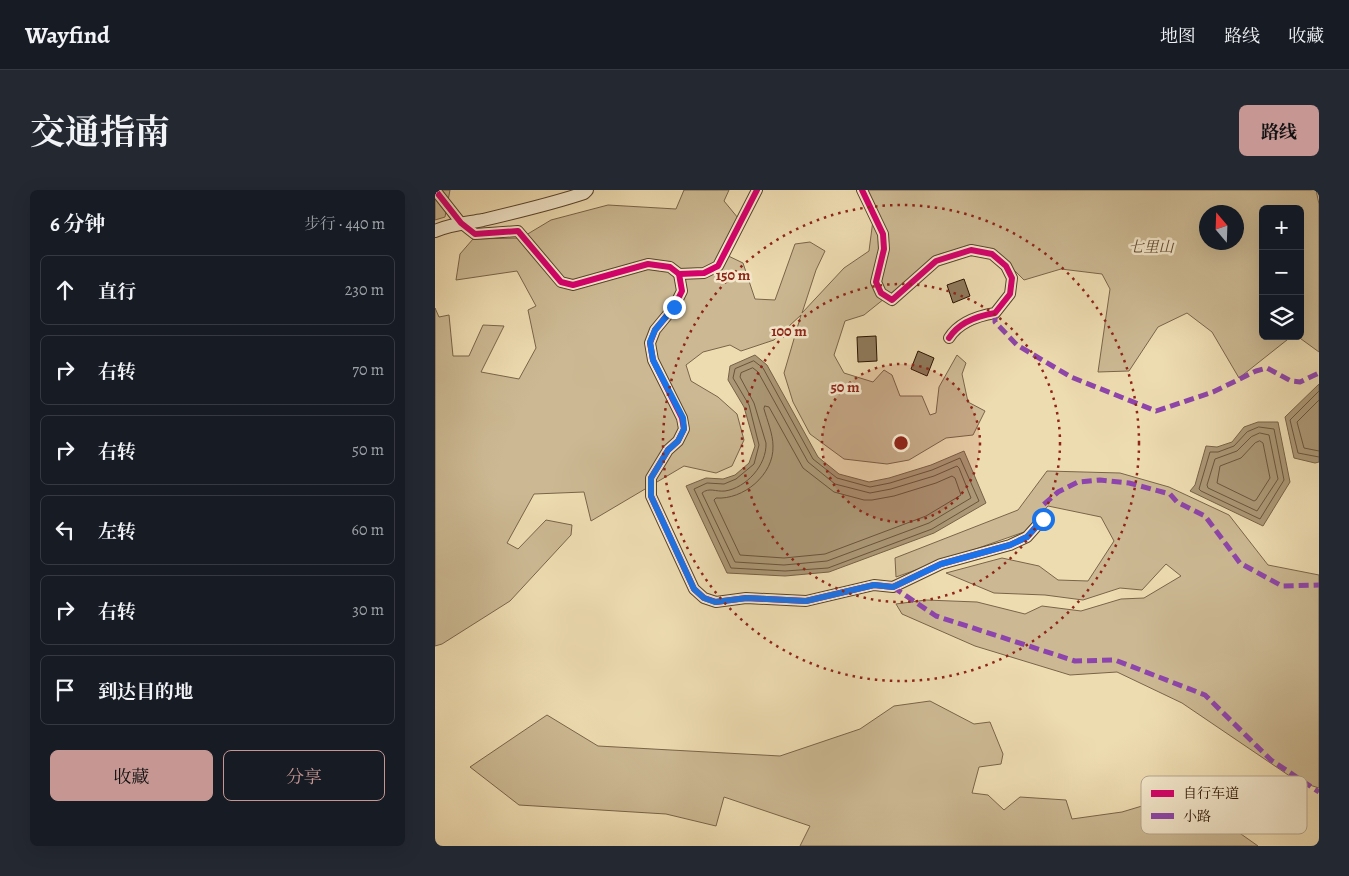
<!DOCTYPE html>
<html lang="zh">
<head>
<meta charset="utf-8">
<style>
  :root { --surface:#171b24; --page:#242831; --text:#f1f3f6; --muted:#9ea1a6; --line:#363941; --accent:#c59692 }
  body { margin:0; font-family:Alegreya,"Noto Serif SC",serif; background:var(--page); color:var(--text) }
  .controls { position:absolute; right:15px; top:15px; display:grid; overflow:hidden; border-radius:8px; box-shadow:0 5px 20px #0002 }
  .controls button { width:45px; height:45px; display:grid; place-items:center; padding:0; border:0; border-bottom:1px solid var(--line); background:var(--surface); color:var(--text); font:25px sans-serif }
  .compass { position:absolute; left:764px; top:15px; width:45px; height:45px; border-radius:50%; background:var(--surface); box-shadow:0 5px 20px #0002; rotate:341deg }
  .stop { position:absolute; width:15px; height:15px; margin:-11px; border:4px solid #1a73e8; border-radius:50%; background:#fff }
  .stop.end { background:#1a73e8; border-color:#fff; box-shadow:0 1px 5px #0008 }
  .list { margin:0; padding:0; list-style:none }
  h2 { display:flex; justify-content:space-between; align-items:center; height:65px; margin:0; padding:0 20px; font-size:21px }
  h2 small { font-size:16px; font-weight:400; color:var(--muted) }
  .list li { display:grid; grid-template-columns:32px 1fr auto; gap:15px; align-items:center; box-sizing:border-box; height:70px; margin:0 10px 10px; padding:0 10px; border:1px solid var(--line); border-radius:8px }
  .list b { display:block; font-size:19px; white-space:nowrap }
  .list em { font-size:16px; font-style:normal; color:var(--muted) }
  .actions { display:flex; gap:10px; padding:15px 20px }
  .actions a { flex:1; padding:11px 0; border:1px solid var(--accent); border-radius:8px; text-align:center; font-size:18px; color:var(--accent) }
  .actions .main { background:var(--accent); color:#111 }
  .icon { flex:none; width:28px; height:28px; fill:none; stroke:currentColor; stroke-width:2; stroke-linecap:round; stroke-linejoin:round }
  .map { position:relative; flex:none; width:884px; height:656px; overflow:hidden; border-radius:8px }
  header { display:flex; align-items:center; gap:30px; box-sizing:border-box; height:70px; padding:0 25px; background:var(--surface); border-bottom:1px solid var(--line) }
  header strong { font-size:24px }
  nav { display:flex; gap:28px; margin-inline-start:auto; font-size:18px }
  .intro { display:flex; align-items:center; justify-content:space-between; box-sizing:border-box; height:120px; padding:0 30px }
  h1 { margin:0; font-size:35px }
  .button { padding:12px 22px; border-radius:8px; background:var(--accent); color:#111; font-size:18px; font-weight:700 }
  main { display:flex; gap:30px; padding:0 30px }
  aside { flex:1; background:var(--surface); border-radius:8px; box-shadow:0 5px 20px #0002 }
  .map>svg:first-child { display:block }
</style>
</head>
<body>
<header>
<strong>Wayfind</strong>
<nav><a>地图</a><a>路线</a><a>收藏</a></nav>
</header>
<div class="intro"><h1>交通指南</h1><a class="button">路线</a></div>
<main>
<aside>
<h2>6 分钟<small>步行 · 440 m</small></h2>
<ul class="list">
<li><svg class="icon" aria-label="ahead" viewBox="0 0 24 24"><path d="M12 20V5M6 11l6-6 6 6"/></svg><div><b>直行</b></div><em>230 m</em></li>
<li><svg class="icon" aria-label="right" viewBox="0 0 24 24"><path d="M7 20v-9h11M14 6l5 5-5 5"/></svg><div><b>右转</b></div><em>70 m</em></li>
<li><svg class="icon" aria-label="right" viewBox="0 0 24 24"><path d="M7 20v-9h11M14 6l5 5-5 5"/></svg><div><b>右转</b></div><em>50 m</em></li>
<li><svg class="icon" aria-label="left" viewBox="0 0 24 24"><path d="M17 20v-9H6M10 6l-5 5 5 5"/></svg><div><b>左转</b></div><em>60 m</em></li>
<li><svg class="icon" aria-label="right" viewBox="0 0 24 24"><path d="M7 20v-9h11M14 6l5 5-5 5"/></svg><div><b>右转</b></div><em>30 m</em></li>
<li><svg class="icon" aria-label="arrive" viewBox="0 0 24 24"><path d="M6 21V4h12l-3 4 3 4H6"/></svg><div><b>到达目的地</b></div></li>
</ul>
<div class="actions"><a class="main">收藏</a><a>分享</a></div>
</aside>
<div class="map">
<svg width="884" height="656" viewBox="0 0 884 656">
  <rect width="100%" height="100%" fill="#eedcb1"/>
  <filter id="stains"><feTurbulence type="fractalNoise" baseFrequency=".004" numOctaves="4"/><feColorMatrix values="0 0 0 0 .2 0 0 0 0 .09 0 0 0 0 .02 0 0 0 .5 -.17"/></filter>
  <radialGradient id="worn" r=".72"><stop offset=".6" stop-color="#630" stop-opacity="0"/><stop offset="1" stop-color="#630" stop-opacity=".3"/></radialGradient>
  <g fill="#ccb993" stroke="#7a644a" fill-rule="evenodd">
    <path d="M0 0H15L10 27 0 30Z"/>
    <path d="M249 0H294L289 11 303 28 285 62 308 73 320 109 340 110 360 54 375 52 390 61 381 80 367 123 409 78 434 61 438 30 422 0H881L884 14V162L862 146H865V19H828V146H857L804 188 777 142 752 123 723 137 694 181 663 182 675 99 667 84 626 79 589 90 561 62 536 56 505 64 429 125 410 131 399 165 409 183 438 192 449 180 457 185 465 206H487L495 225 501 223 504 197 522 165 531 173 527 184 533 212 550 221 538 245 511 248 474 270 452 274 409 269 375 244 358 212 349 183 366 125 339 150 306 161 295 155 268 162 251 175 256 191 283 207 302 224 309 250 297 276 281 283 249 276 156 331 149 302 99 304 72 353 83 359 111 330 137 335 136 345 75 411 7 454 0 456V118L4 127 14 125 18 166H34L48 135 69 136 46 182 84 189 101 158 93 120 101 116 82 81 21 90 25 64 38 49 86 48 116 30 173 15 241 19ZM772 22H802V52H772Z"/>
    <path d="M612 281 685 283 734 297 794 325 833 375 884 385V598L862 591 747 513 682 482 635 485 540 456 467 424 461 414 491 410 542 412 590 424 607 416 646 421 686 409 709 408 746 386 731 374 707 400 685 398 648 410 610 405 559 403 511 383 567 368 604 376 623 390 653 391 679 351 666 327 613 316 589 342 461 387 460 368 583 320Z"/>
    <path d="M495 511 539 534 555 532 568 564 566 574 544 577 537 603 553 605 569 620 585 607 631 610 637 629 687 622 707 616 731 626 762 613 823 656H365L375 636 289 607 281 636 231 624 84 615 35 577 112 525 163 556 345 566 425 539 459 516Z"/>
  </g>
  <g fill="#ab9775" stroke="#776146">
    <path d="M320 165 332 175 383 267 404 284 434 292 454 288 496 275 529 261 551 313 499 343 394 382 350 386 292 383 251 296 271 288 288 289 300 285 314 273 320 256 309 217 293 190 295 176Z"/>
    <path d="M884 194V272L880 273 859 268 850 227Z"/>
    <path d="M823 232H843L855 292 828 336 755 301 760 295 771 256 782 257 797 252 809 237Z"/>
  </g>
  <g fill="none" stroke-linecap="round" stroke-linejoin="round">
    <g stroke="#6a543a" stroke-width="1">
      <path d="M319 171 328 178 378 269 402 288 435 297 455 293 497 280 525 268 544 311 497 339 393 378 350 381 296 378 259 299 272 293 289 294 301 289 319 274 324 255 314 215 298 188 300 179Z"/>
      <path d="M318 178 323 182 373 272 400 294 435 303 456 299 499 286 522 276 524 278 536 308 494 333 392 371 349 375 300 372 267 303C274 297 281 302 290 301 311 298 332 275 331 253L319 213 305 187 306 183Z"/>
      <path d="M884 201 855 230 863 263 884 267"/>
      <path d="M884 210 862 232 869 258 884 261"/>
      <path d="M330 216 334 217 368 278 399 302 429 310H437L459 306 501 293 517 286 520 288 526 305 491 326 390 364 349 368 305 365 279 310 281 308C308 310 339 285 338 256 338 244 332 230 329 219Z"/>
      <path d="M824 237 839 239 849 290 825 329 766 301 764 299 775 262H783L799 256 812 242Z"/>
      <path d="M825 243 834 245 843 289 822 321 773 298 772 295 780 269 802 261 816 247Z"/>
      <path d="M825 251 828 253 835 288 821 310 819 311 782 293 785 276 806 268 820 253Z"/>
    </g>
  </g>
  <g fill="#8f7a5c" stroke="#281000">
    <path d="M529 89 535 106 518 113 512 95Z"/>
    <path d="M441 146 442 171 423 172 422 147Z"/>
    <path d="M483 161 499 168 492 186 476 179Z"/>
  </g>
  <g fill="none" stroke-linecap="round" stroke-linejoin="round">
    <g stroke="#5a432c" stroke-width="12">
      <g id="minor">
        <path d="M0 0 26 33 40 44 83 41 126 92 138 95 213 74 235 77 244 84 269 83 283 76 322 0"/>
        <path d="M427 0 448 44 449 59 441 92 446 103 457 110 501 71 536 60 557 64 571 76 577 88 575 104 560 123C542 126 524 132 514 148"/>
        <path d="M244 84 247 101 239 117 220 140 215 153 218 170 247 228 249 239 243 251 233 260 216 288V306L259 399 269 408 281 412 311 408 371 411 439 395 458 397 506 374 575 355 592 347 608 329"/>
      </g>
    </g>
    <g stroke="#5a432c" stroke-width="14">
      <path id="tertiary" d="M0 41C16 34 32 33 48 30 82 22 116 14 149 3L152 0"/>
    </g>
    <use href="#minor" stroke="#f4e8cc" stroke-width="10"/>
    <use href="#tertiary" stroke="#f4e8cc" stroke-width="12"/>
    <g stroke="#8e44ad" stroke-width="5" stroke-dasharray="10 5" stroke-linecap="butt">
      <path d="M560 123V132L582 155 636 187 721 221 778 202 821 181 832 178 856 191 865 192 884 183"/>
      <path d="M608 329V315L623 302 643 292 665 290 694 293 735 304 742 312 770 326 805 373 847 396 884 395"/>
      <path d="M458 397 501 426 640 471 680 470 770 505 836 570 884 602"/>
    </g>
    <g stroke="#f4e8cc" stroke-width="9">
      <g id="cycleway">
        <path d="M0 0 26 33 40 44 83 41 126 92 138 95 213 74 235 77 244 84 269 83 283 76 322 0"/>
        <path d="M427 0 448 44 449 59 441 92 446 103 457 110 501 71 536 60 557 64 571 76 577 88 575 104 560 123C542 126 524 132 514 148"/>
        <path d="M244 84 247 101 239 117 220 140 215 153 218 170 247 228 249 239 243 251 233 260 216 288V306L259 399 269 408 281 412 311 408 371 411 439 395 458 397 506 374 575 355 592 347 608 329"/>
      </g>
    </g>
    <use href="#cycleway" stroke="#d6006c" stroke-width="6"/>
  </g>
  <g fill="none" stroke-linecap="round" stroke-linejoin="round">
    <path stroke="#1a73e8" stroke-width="6" d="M239 117 220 140 215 152 218 170 248 228 249 239 243 251 233 260 216 288V306L259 399 269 408 280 412 312 408 371 411 439 395 458 397 506 374 575 355 592 347 608 329"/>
  </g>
  <circle cx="466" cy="253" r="79" fill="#8f2418" fill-opacity=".12"/>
  <g fill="none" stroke="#8f2418" stroke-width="2.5" stroke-dasharray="2.5 5">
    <circle cx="466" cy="253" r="79"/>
    <circle cx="466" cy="253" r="159"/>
    <circle cx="466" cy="253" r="238"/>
  </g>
  <g text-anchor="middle" stroke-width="5" stroke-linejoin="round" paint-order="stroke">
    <g font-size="15" font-style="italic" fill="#614b33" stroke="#f4e8cc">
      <text x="716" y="62">七里山</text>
    </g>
  </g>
  <rect x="706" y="586" width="166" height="58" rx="8" fill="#f4e8cc" stroke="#b7a78f" stroke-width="1"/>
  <rect x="716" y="600" width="23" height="7" fill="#d6006c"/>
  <rect x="716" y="623" width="23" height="6" fill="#8e44ad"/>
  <g font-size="14" fill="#281000">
    <text x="748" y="608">自行车道</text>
    <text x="748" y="631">小路</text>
  </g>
  <circle cx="466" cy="253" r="8" fill="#8f2418" stroke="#f4e8cc" stroke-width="2.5"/>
  <g font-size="15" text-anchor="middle" font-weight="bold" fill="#8f2418" stroke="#f4e8cc" stroke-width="5" stroke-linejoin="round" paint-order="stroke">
    <text x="298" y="90">150 m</text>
    <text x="354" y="146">100 m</text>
    <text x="410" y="202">50 m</text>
  </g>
  <rect width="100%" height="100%" filter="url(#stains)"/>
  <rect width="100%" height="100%" fill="url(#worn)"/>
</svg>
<div class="controls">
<button>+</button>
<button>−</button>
<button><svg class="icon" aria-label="layers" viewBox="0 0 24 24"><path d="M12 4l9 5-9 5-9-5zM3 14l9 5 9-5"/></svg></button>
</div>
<svg class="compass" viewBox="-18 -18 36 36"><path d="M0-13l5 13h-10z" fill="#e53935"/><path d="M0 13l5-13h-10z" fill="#9ea1a6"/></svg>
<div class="stop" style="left:608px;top:329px"></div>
<div class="stop end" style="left:239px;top:117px"></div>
</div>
</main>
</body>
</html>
